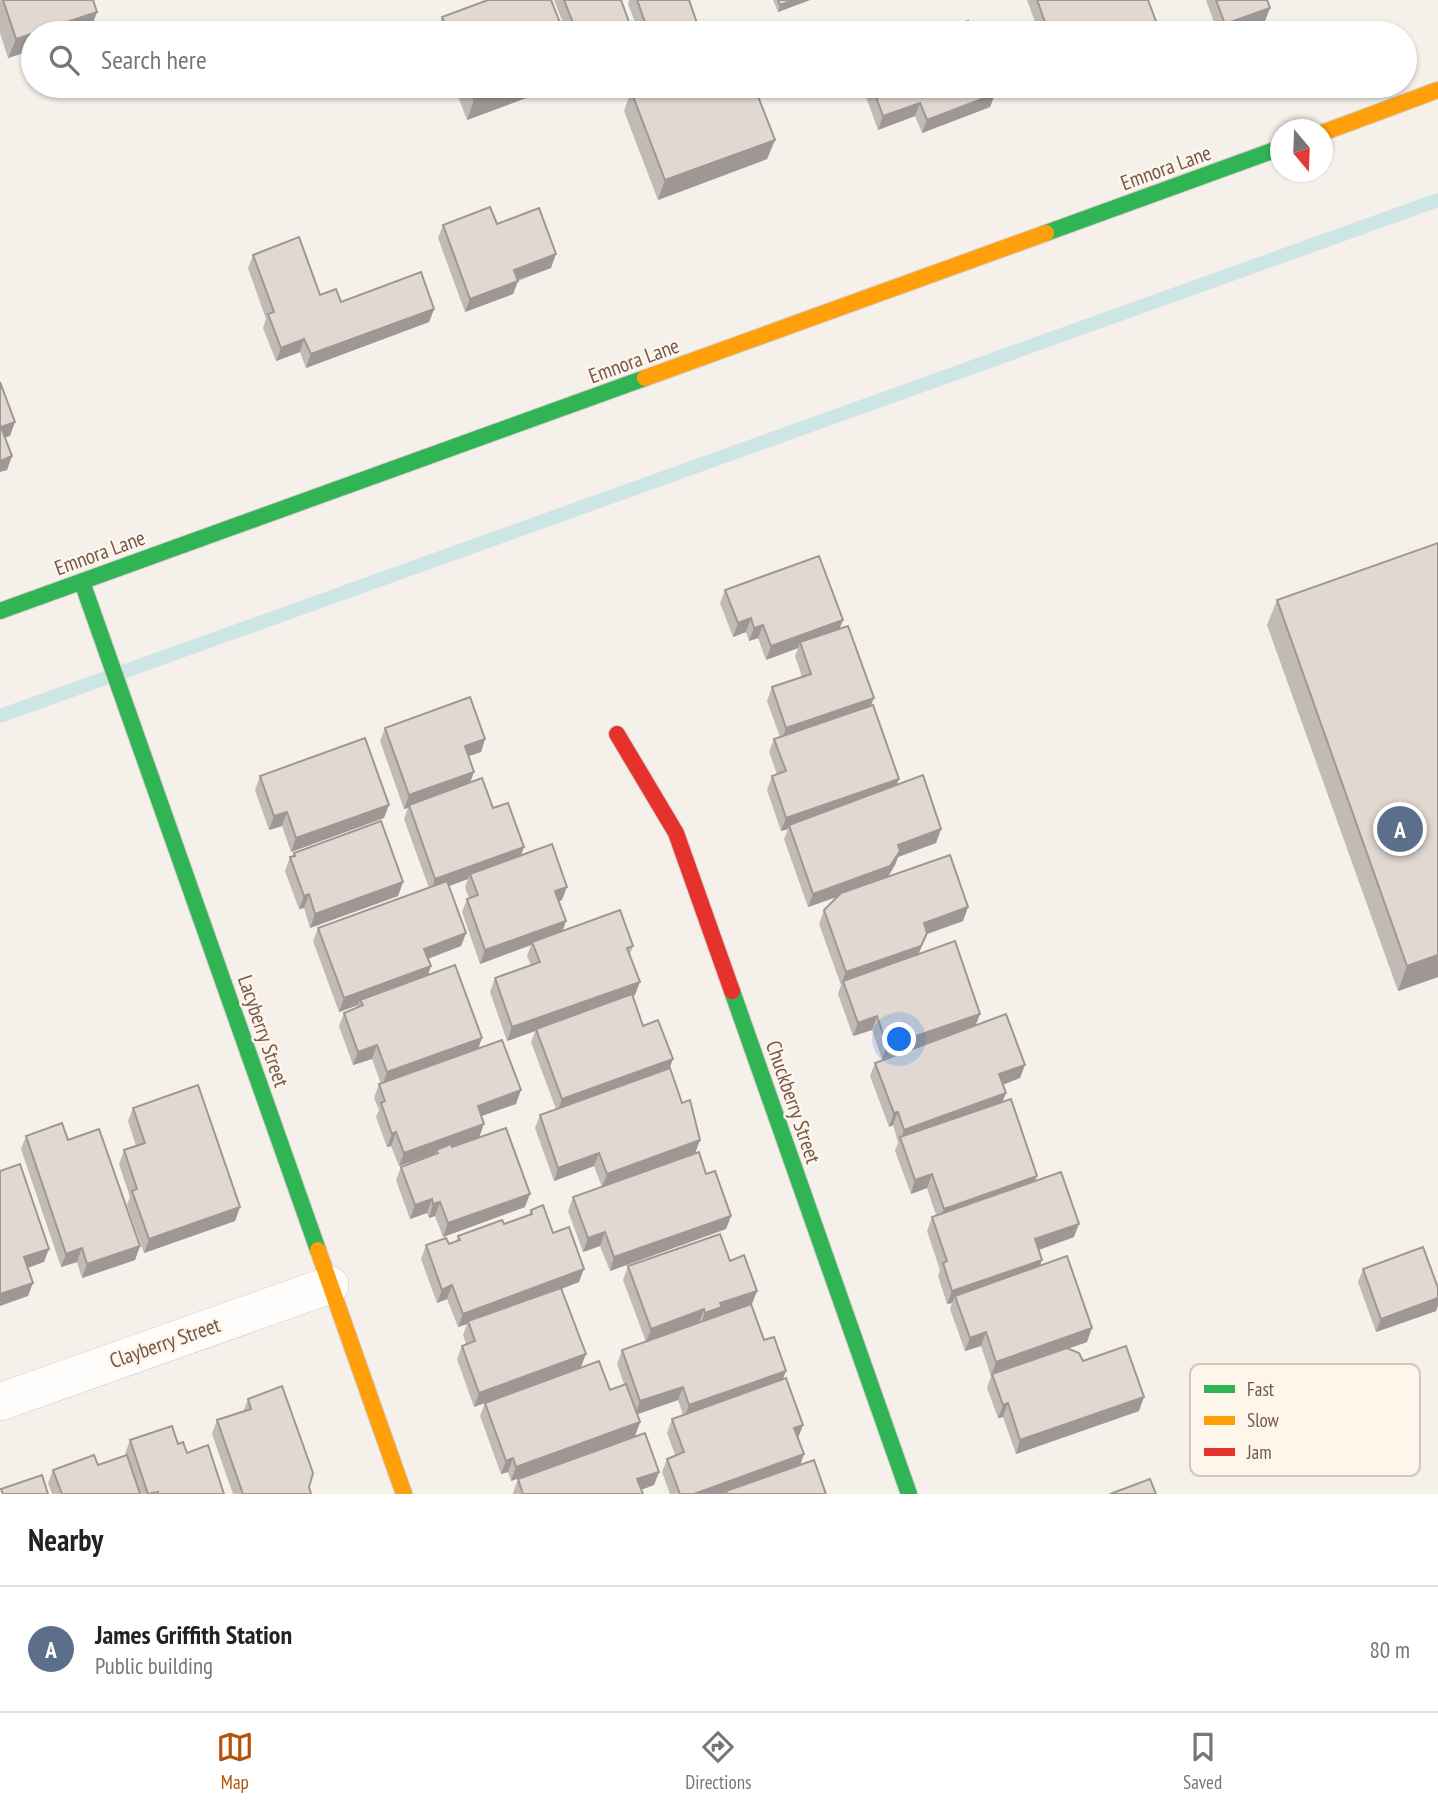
<!DOCTYPE html>
<html lang="en">
<head>
<meta charset="utf-8">
<style>
  :root { --surface:#fff; --page:#f2f2f2; --text:#222; --muted:#767676; --line:#e0e0e0; --accent:#b45309 }
  body { margin:0; font-family:"PT Sans Narrow",sans-serif; background:var(--page); color:var(--text) }
  .compass { position:absolute; left:1270px; top:119px; width:63px; height:63px; border-radius:50%; background:var(--surface); box-shadow:0 2px 5px #0004; rotate:161deg }
  .you { position:absolute; left:900px; top:1040px; width:24px; height:24px; margin:-18px; border:5px solid #fff; border-radius:50%; background:#1a73e8; box-shadow:0 0 0 10px #1a73e833 }
  .badge { display:grid; place-items:center; width:46px; height:46px; border-radius:50%; background:var(--accent); color:#fff; font-size:23px; font-weight:700 }
  .pin { position:absolute; translate:-50% -50%; border:4px solid #fff; box-shadow:0 2px 7px #0006 }
  .list { margin:0; padding:0; list-style:none }
  h2 { display:flex; justify-content:space-between; align-items:center; height:91px; margin:0; padding:0 28px; font-size:30px }
  h2 small { font-size:23px; font-weight:400; color:var(--muted) }
  .list li { display:grid; grid-template-columns:46px 1fr auto; gap:21px; align-items:center; box-sizing:border-box; height:126px; padding:0 28px; border-top:2px solid var(--line) }
  .list b { display:block; font-size:26px; white-space:nowrap }
  .list p { margin:0; font-size:23px; white-space:nowrap; color:var(--muted) }
  .list em { font-size:23px; font-style:normal; color:var(--muted) }
  .icon { flex:none; width:38px; height:38px; fill:none; stroke:currentColor; stroke-width:2; stroke-linecap:round; stroke-linejoin:round }
  .map { position:relative; flex:none; width:1438px; height:1494px; overflow:hidden }
  .search { position:absolute; background:var(--surface); box-shadow:0 2px 5px #0004; left:21px; right:21px; top:21px; height:77px; display:flex; align-items:center; gap:18px; box-sizing:border-box; padding:0 24px; border-radius:38px; color:var(--muted); font-size:26px }
  .sheet { height:217px; background:var(--surface) }
  nav { display:flex; justify-content:space-around; align-items:center; box-sizing:border-box; height:98px; border-top:2px solid var(--line); background:var(--surface); font-size:19px; color:var(--muted) }
  nav a { display:grid; justify-items:center; gap:4px }
  nav .on { color:var(--accent) }
  .map>svg:first-child { display:block }
</style>
</head>
<body>
<div class="map">
<svg width="1438" height="1494" viewBox="0 0 1438 1494">
  <rect width="100%" height="100%" fill="#f6f0ea"/>
  <g fill="none" stroke-linecap="round" stroke-linejoin="round">
    <path stroke="#cde5e5" stroke-width="14" d="M0 716 1438 200"/>
    <g stroke="#d3ccc5" stroke-width="38">
      <path id="street" d="M0 1402 330 1285"/>
    </g>
    <g stroke="#d4ccc6" stroke-width="18">
      <g id="fast">
        <path d="M1046 233 1280 148"/>
        <path d="M82 582 318 1250"/>
        <path d="M0 611 645 378"/>
        <path d="M732 991 909 1494"/>
      </g>
    </g>
    <g stroke="#d4ccc6" stroke-width="18">
      <g id="slow">
        <path d="M1322 133 1438 90"/>
        <path d="M645 378 1046 233"/>
        <path d="M318 1250 404 1494"/>
      </g>
    </g>
    <g stroke="#d4ccc6" stroke-width="18">
      <path id="jam" d="M617 734 676 833 732 991"/>
    </g>
    <use href="#street" stroke="#fefdfc" stroke-width="37"/>
    <use href="#fast" stroke="#30b455" stroke-width="16"/>
    <use href="#slow" stroke="#ff9f0a" stroke-width="16"/>
    <use href="#jam" stroke="#e5322d" stroke-width="16"/>
  </g>
  <g fill="#c2bab5">
    <path d="M0 0H93L97 12 90 31 8 58 0 33Z"/>
    <path d="M554 0H621L633 33H567Z"/>
    <path d="M629 0H689L693 33H639L628 4Z"/>
    <path d="M773 0H810L778 12Z"/>
    <path d="M1027 0H1148L1157 24 1154 33H1039Z"/>
    <path d="M1206 0H1267L1270 8 1265 21 1233 33H1218Z"/>
    <path d="M442 17 564 33H436Z"/>
    <path d="M454 86H558L467 120Z"/>
    <path d="M862 86H993L995 94 990 107 922 133 915 116 878 130Z"/>
    <path d="M631 91 775 140 767 159 658 200 624 111Z"/>
    <path d="M497 224 551 268 518 281 513 294 465 312 438 238 443 225Z"/>
    <path d="M253 255 320 295 341 302 434 309 429 322 306 368 300 352 276 361 263 328 266 319 248 268Z"/>
    <path d="M725 590 839 629 871 705 897 785 941 829 936 843 898 857 895 865 887 877 968 907 963 921 927 934 918 954 975 1026 1020 1078 1003 1085V1102L1035 1181 1074 1237 1039 1250 1040 1266 1087 1342 1069 1348 1139 1411 1016 1454 1003 1417 998 1418 987 1388 991 1376 981 1346 965 1351 950 1309 952 1303 947 1304 938 1276 940 1270 927 1231 932 1217 936 1215 927 1188 911 1194 895 1151 898 1142 893 1125 889 1127 870 1076 875 1063 912 1049 882 1059 872 1030 853 1036 838 994 841 985 819 924 824 910 838 896 808 907 784 839 788 829 781 831 767 790 772 776 777 774 769 752 774 739 780 737 767 701 772 687 802 677 795 656 798 648 766 660 758 638 749 641 746 632 733 637 720 603Z"/>
    <path d="M1277 600 1438 977 1398 991 1267 625Z"/>
    <path d="M385 728 485 739 481 752 469 756 470 783 493 808 521 855 562 900 559 901 566 921 563 931 633 946 630 954 635 995 632 996 643 1026 670 1068 682 1103 700 1140 695 1153 731 1216 726 1229 610 1271 600 1246 583 1252 568 1211 573 1197 602 1187 594 1166 554 1181 535 1128 540 1115 556 1109 531 1042 535 1031 507 1041 490 992 495 978 531 965 527 956 531 945 480 964 462 912 467 899 469 898 465 887 468 879 449 886 466 933 461 946 428 959 431 966 428 975 516 1104 481 1116 479 1138 525 1207 443 1237 435 1216 429 1218 427 1213 410 1219 396 1180 401 1167 435 1154 399 1166 391 1146 387 1147 376 1117 379 1110 374 1098 379 1084H381L372 1059 353 1065 339 1026 344 1013 357 1007 358 1005 339 1012 313 941 318 928 429 888 404 819 408 808 404 809 380 741Z"/>
    <path d="M260 776 384 818 291 852 282 826 269 830 255 790Z"/>
    <path d="M294 853 403 882 398 896 310 928 304 908 299 909 285 871 290 857 292 856Z"/>
    <path d="M133 1108 240 1207 235 1221 144 1253 127 1205 130 1197 119 1164 124 1150 136 1146 128 1121Z"/>
    <path d="M26 1136 68 1140 140 1246 135 1260 82 1278 77 1262 61 1267 21 1149Z"/>
    <path d="M531 1210 553 1233 579 1282 562 1289 581 1367 474 1407 457 1359 462 1346 466 1344 463 1335 467 1324 458 1327 447 1299 437 1303 421 1259 426 1245 449 1244 456 1241 458 1236 504 1224 529 1215Z"/>
    <path d="M730 1261 757 1291 751 1305 764 1340 803 1425 798 1438 804 1454 800 1465 826 1494H670L662 1472 667 1459 675 1455 667 1433 672 1419 683 1415 678 1400 637 1414 640 1422 635 1436 511 1481 508 1472 501 1474 480 1416 485 1403 610 1390 624 1384 617 1364 622 1350 646 1342 623 1280 628 1266Z"/>
    <path d="M1363 1269 1436 1311 1376 1332 1358 1282Z"/>
    <path d="M248 1399 309 1487 311 1494H233L212 1434 217 1420 243 1412Z"/>
    <path d="M130 1440 178 1444 224 1494H52L48 1483 53 1470 98 1465 125 1455V1454Z"/>
    <path d="M659 1472 654 1485 641 1490 643 1494H513V1493L518 1479Z"/>
  </g>
  <g fill="#9e9793">
    <path d="M794 0H810L778 12 780 5Z"/>
    <path d="M1270 8 1265 21 1233 33H1222L1225 24Z"/>
    <path d="M97 12 90 31 84 33H33V50L8 58 16 39Z"/>
    <path d="M697 23 693 33H667Z"/>
    <path d="M1157 24 1154 33H1131Z"/>
    <path d="M513 86H558L467 120 474 100Z"/>
    <path d="M995 94 990 107 922 133 927 120Z"/>
    <path d="M920 103 915 116 878 130 883 116Z"/>
    <path d="M775 140 767 159 658 200 665 180Z"/>
    <path d="M556 254 551 268 509 283 514 270Z"/>
    <path d="M518 281 513 294 465 312 470 299Z"/>
    <path d="M434 309 429 322 306 368 311 354Z"/>
    <path d="M304 339 300 352 276 361 281 348Z"/>
    <path d="M15 422 10 436 0 439 1 427Z"/>
    <path d="M12 456 7 470 0 472V461Z"/>
    <path d="M751 618 746 632 733 637 738 623Z"/>
    <path d="M843 620 838 633 800 642 798 648 766 660 771 646Z"/>
    <path d="M763 625 758 638 749 641 754 628Z"/>
    <path d="M874 698 869 711 781 742 786 728Z"/>
    <path d="M485 739 481 752 460 759 465 746Z"/>
    <path d="M474 772 469 786 409 805 408 808 404 809 409 795Z"/>
    <path d="M899 779 894 792 789 825 788 829 781 831 786 818Z"/>
    <path d="M389 805 384 818 291 852 296 838Z"/>
    <path d="M287 812 282 826 269 830 274 816Z"/>
    <path d="M941 829 936 843 898 857 895 865 886 880 808 907 813 894 898 845Z"/>
    <path d="M524 847 519 861 470 874 468 879 430 893 435 879Z"/>
    <path d="M403 882 398 896 310 928 315 914Z"/>
    <path d="M567 887 562 900 550 904 555 891Z"/>
    <path d="M309 894 304 908 299 909 304 896Z"/>
    <path d="M968 907 963 921 927 934 916 960 843 981 841 985 846 972 924 923Z"/>
    <path d="M566 921 561 934 532 942 531 945 480 964 485 950Z"/>
    <path d="M466 933 461 946 419 962 424 949Z"/>
    <path d="M1438 955V977L1398 991 1407 966Z"/>
    <path d="M431 966 426 980 360 1000 358 1005 339 1012 344 998Z"/>
    <path d="M640 982 635 995 536 1031V1029L535 1031 507 1041 512 1027Z"/>
    <path d="M980 1014 975 1027 882 1059 887 1046Z"/>
    <path d="M877 1016 872 1030 853 1036 858 1023Z"/>
    <path d="M482 1038 477 1052 382 1086 387 1072Z"/>
    <path d="M377 1045 372 1059 353 1065 358 1052Z"/>
    <path d="M673 1059 668 1073 557 1113 562 1099Z"/>
    <path d="M1025 1065 1020 1078 994 1088 999 1074Z"/>
    <path d="M521 1090 516 1104 473 1119 478 1106Z"/>
    <path d="M1006 1093 1001 1106 901 1139 904 1130Z"/>
    <path d="M898 1112 893 1125 889 1127 894 1113Z"/>
    <path d="M484 1124 479 1138 437 1153 436 1150 435 1154 399 1166 404 1153Z"/>
    <path d="M396 1132 391 1146 387 1147 392 1134Z"/>
    <path d="M700 1140 695 1153 602 1187 607 1174Z"/>
    <path d="M599 1153 594 1166 554 1181 558 1168Z"/>
    <path d="M932 1174 927 1188 911 1194 915 1180Z"/>
    <path d="M1037 1176 1032 1189 939 1222 944 1209Z"/>
    <path d="M530 1194 525 1207 443 1237 448 1223Z"/>
    <path d="M432 1199 427 1213 410 1219 415 1205Z"/>
    <path d="M440 1202 435 1216 429 1218 433 1204Z"/>
    <path d="M240 1207 235 1221 144 1253 149 1239Z"/>
    <path d="M731 1216 726 1229 610 1271 614 1257Z"/>
    <path d="M1079 1224 1074 1237 1030 1253 1035 1239Z"/>
    <path d="M605 1232 600 1246 583 1252 588 1238Z"/>
    <path d="M140 1246 135 1260 82 1278 87 1264Z"/>
    <path d="M82 1248 77 1262 61 1267 66 1254Z"/>
    <path d="M49 1249 44 1262 19 1271 24 1257Z"/>
    <path d="M1042 1260 1037 1273 955 1296 952 1303 947 1304 952 1291Z"/>
    <path d="M584 1269 579 1282 469 1323 468 1321 467 1324 458 1327 463 1314Z"/>
    <path d="M33 1283 28 1296 0 1306V1294Z"/>
    <path d="M452 1285 447 1299 437 1303 442 1290Z"/>
    <path d="M757 1291 752 1304 718 1316 700 1326 705 1313 720 1303Z"/>
    <path d="M1438 1298V1306L1436 1311 1376 1332 1381 1319Z"/>
    <path d="M704 1309 699 1323 646 1342 651 1329Z"/>
    <path d="M1092 1328 1087 1342 991 1376 996 1362Z"/>
    <path d="M986 1332 981 1346 965 1351 970 1338Z"/>
    <path d="M586 1354 581 1367 474 1407 479 1393Z"/>
    <path d="M786 1371 781 1384 684 1419 689 1405Z"/>
    <path d="M683 1387 678 1400 635 1415 640 1401Z"/>
    <path d="M1144 1397 1139 1411 1016 1454 1020 1440Z"/>
    <path d="M1008 1403 1003 1417 998 1418 1003 1405Z"/>
    <path d="M640 1422 635 1436 511 1481 516 1467Z"/>
    <path d="M803 1425 798 1438 794 1428Z"/>
    <path d="M804 1454 799 1468 726 1491 725 1494H694Z"/>
    <path d="M513 1458 508 1472 501 1474 506 1461Z"/>
    <path d="M659 1472 654 1485 632 1493 637 1479Z"/>
  </g>
  <g fill="#e2d8d2" stroke="#9e9793" stroke-width="2">
    <path d="M3 0H93L97 12 16 39Z"/>
    <path d="M488 0H551L564 33H449L442 17Z"/>
    <path d="M564 0H621L633 33H577Z"/>
    <path d="M637 0H689L697 23 667 33H649Z"/>
    <path d="M778 0H794L780 5Z"/>
    <path d="M1037 0H1148L1157 24 1131 33H1049Z"/>
    <path d="M1216 0H1267L1270 8 1225 24Z"/>
    <path d="M968 21 973 33H936Z"/>
    <path d="M468 86H513L474 100Z"/>
    <path d="M646 86H754L775 140 665 180 631 91Z"/>
    <path d="M872 86H993L995 94 927 120 920 103 883 116Z"/>
    <path d="M490 207 497 224 539 208 556 254 514 270 518 281 470 299 443 225Z"/>
    <path d="M299 237 320 295 336 289 341 302 421 272 434 309 311 354 304 339 281 348 268 314 274 312 253 255Z"/>
    <path d="M0 382 15 422 1 427 12 456 0 461Z"/>
    <path d="M1438 543V955L1407 966 1277 600Z"/>
    <path d="M819 556 843 620 771 646 763 625 754 628 751 618 738 623 725 590Z"/>
    <path d="M848 626 874 698 786 728 772 687 811 674 800 642Z"/>
    <path d="M470 697 485 739 465 746 474 772 409 795 385 728Z"/>
    <path d="M873 705 899 779 786 818 772 776 786 771 774 739Z"/>
    <path d="M365 738 389 805 296 838 287 812 274 816 260 776Z"/>
    <path d="M923 775 941 829 898 845 900 851 890 866 813 894 789 825Z"/>
    <path d="M482 778 493 808 508 803 524 847 435 879 409 805Z"/>
    <path d="M381 821 403 882 315 914 309 894 304 896 290 857 295 856 294 853Z"/>
    <path d="M552 844 567 887 555 891 566 921 485 950 467 899 478 895 470 874Z"/>
    <path d="M950 855 968 907 924 923 927 933 921 946 846 972 824 910 841 893Z"/>
    <path d="M447 881 466 933 424 949 431 966 344 998 318 928Z"/>
    <path d="M620 910 633 946 627 948 640 982 512 1027 495 978 540 962 532 942Z"/>
    <path d="M955 941 980 1014 887 1046 877 1016 858 1023 843 981Z"/>
    <path d="M455 965 482 1038 387 1072 377 1045 358 1052 344 1013 363 1005 360 1000Z"/>
    <path d="M632 994 643 1026 658 1020 673 1059 562 1099 536 1029Z"/>
    <path d="M1006 1014 1025 1065 999 1074 1006 1093 904 1130 898 1112 894 1113 875 1063Z"/>
    <path d="M502 1040 521 1090 478 1106 484 1124 404 1153 396 1132 392 1134 381 1103 385 1101 379 1084Z"/>
    <path d="M670 1068 682 1103 690 1100 700 1140 607 1174 599 1153 558 1168 540 1115Z"/>
    <path d="M198 1085 240 1207 149 1239 132 1191 137 1189 124 1150 145 1143 133 1108Z"/>
    <path d="M1011 1099 1037 1176 944 1209 932 1174 915 1180 900 1137Z"/>
    <path d="M62 1123 68 1140 99 1129 140 1246 87 1264 82 1248 66 1254 26 1136Z"/>
    <path d="M506 1128 530 1194 448 1223 440 1202 433 1204 432 1199 415 1205 401 1167 438 1153 436 1150 451 1144 452 1147Z"/>
    <path d="M699 1152 706 1174 715 1171 731 1216 614 1257 605 1232 588 1238 573 1197Z"/>
    <path d="M20 1164 49 1249 24 1257 33 1283 0 1294V1171Z"/>
    <path d="M1061 1172 1079 1224 1035 1239 1042 1260 952 1291 943 1263 947 1261 932 1217Z"/>
    <path d="M543 1205 553 1233 569 1227 584 1269 463 1314 452 1285 442 1290 426 1245 446 1238 449 1244 460 1240 458 1236 502 1220 504 1224 532 1214 531 1210Z"/>
    <path d="M720 1234 730 1261 744 1255 757 1291 720 1303 722 1307 705 1313 704 1309 651 1329 628 1266Z"/>
    <path d="M1423 1247 1438 1288V1298L1381 1319 1363 1269Z"/>
    <path d="M1067 1256 1092 1328 996 1362 986 1332 970 1338 955 1296Z"/>
    <path d="M561 1288 586 1354 479 1393 462 1346 475 1341 468 1321Z"/>
    <path d="M751 1304 764 1340 774 1337 786 1371 689 1405 683 1387 640 1401 622 1350Z"/>
    <path d="M1126 1346 1144 1397 1020 1440 1008 1403 1003 1405 992 1374 1067 1348 1079 1353 1083 1361Z"/>
    <path d="M599 1361 610 1390 626 1384 640 1422 516 1467 513 1458 506 1461 485 1403Z"/>
    <path d="M786 1378 803 1425 794 1428 804 1454 694 1494H680L667 1459 684 1452 672 1419Z"/>
    <path d="M282 1386 313 1473 309 1487 311 1494H243L217 1420 251 1409 248 1399Z"/>
    <path d="M172 1426 178 1444 183 1442 187 1453 208 1445 224 1494H158V1492L148 1494 130 1440Z"/>
    <path d="M645 1433 659 1472 637 1479 643 1494H523L518 1479Z"/>
    <path d="M94 1455 98 1465 127 1455 140 1494H62L53 1470Z"/>
    <path d="M814 1460 826 1494H728L726 1491Z"/>
    <path d="M42 1475 48 1494H3L1 1489Z"/>
    <path d="M1150 1479 1156 1494H1110Z"/>
  </g>
  <g text-anchor="middle" stroke-width="5" stroke-linejoin="round" paint-order="stroke">
    <g font-size="21" fill="#72574c" stroke="#fef5eb">
      <text transform="translate(1166 168) rotate(-20)" y="7">Emnora Lane</text>
      <text transform="translate(634 361) rotate(-20)" y="7">Emnora Lane</text>
      <text transform="translate(100 553) rotate(-20)" y="7">Emnora Lane</text>
      <text transform="translate(263 1031) rotate(71)" y="7">Lacyberry Street</text>
      <text transform="translate(793 1102) rotate(71)" y="7">Chuckberry Street</text>
      <text transform="translate(165 1343) rotate(-19)" y="7">Clayberry Street</text>
    </g>
  </g>
  <rect x="1190" y="1364" width="230" height="112" rx="10" fill="#fef5eb" stroke="#d4c6bb" stroke-width="2"/>
  <rect x="1204" y="1385" width="31" height="8" fill="#30b455"/>
  <rect x="1204" y="1416" width="31" height="9" fill="#ff9f0a"/>
  <rect x="1204" y="1448" width="31" height="8" fill="#e5322d"/>
  <g font-size="19" fill="#72574c">
    <text x="1247" y="1396">Fast</text>
    <text x="1247" y="1427">Slow</text>
    <text x="1247" y="1459">Jam</text>
  </g>
</svg>
<svg class="compass" viewBox="-18 -18 36 36"><path d="M0-13l5 13h-10z" fill="#e53935"/><path d="M0 13l5-13h-10z" fill="#767676"/></svg>
<div class="you"></div>
<div class="pin badge" style="left:1400px;top:829px;background:#5c6f8a">A</div>
<div class="search"><svg class="icon" aria-label="search" viewBox="0 0 24 24"><circle cx="10" cy="10" r="6"/><path d="M15 15l6 6"/></svg>Search here</div>
</div>
<section class="sheet">
<h2>Nearby<small></small></h2>
<ul class="list">
<li><span class="badge" style="background:#5c6f8a">A</span><div><b>James Griffith Station</b><p>Public building</p></div><em>80 m</em></li>
</ul>
</section>
<nav>
<a class="on"><svg class="icon" aria-label="map" viewBox="0 0 24 24"><path d="M3 6l6-2 6 2 6-2v14l-6 2-6-2-6 2zM9 4v14M15 6v14"/></svg>Map</a>
<a><svg class="icon" aria-label="directions" viewBox="0 0 24 24"><path d="M12 3l9 9-9 9-9-9zM9 14v-3h6M13 9l2 2-2 2"/></svg>Directions</a>
<a><svg class="icon" aria-label="saved" viewBox="0 0 24 24"><path d="M7 4h10v16l-5-4-5 4z"/></svg>Saved</a>
</nav>
</body>
</html>
